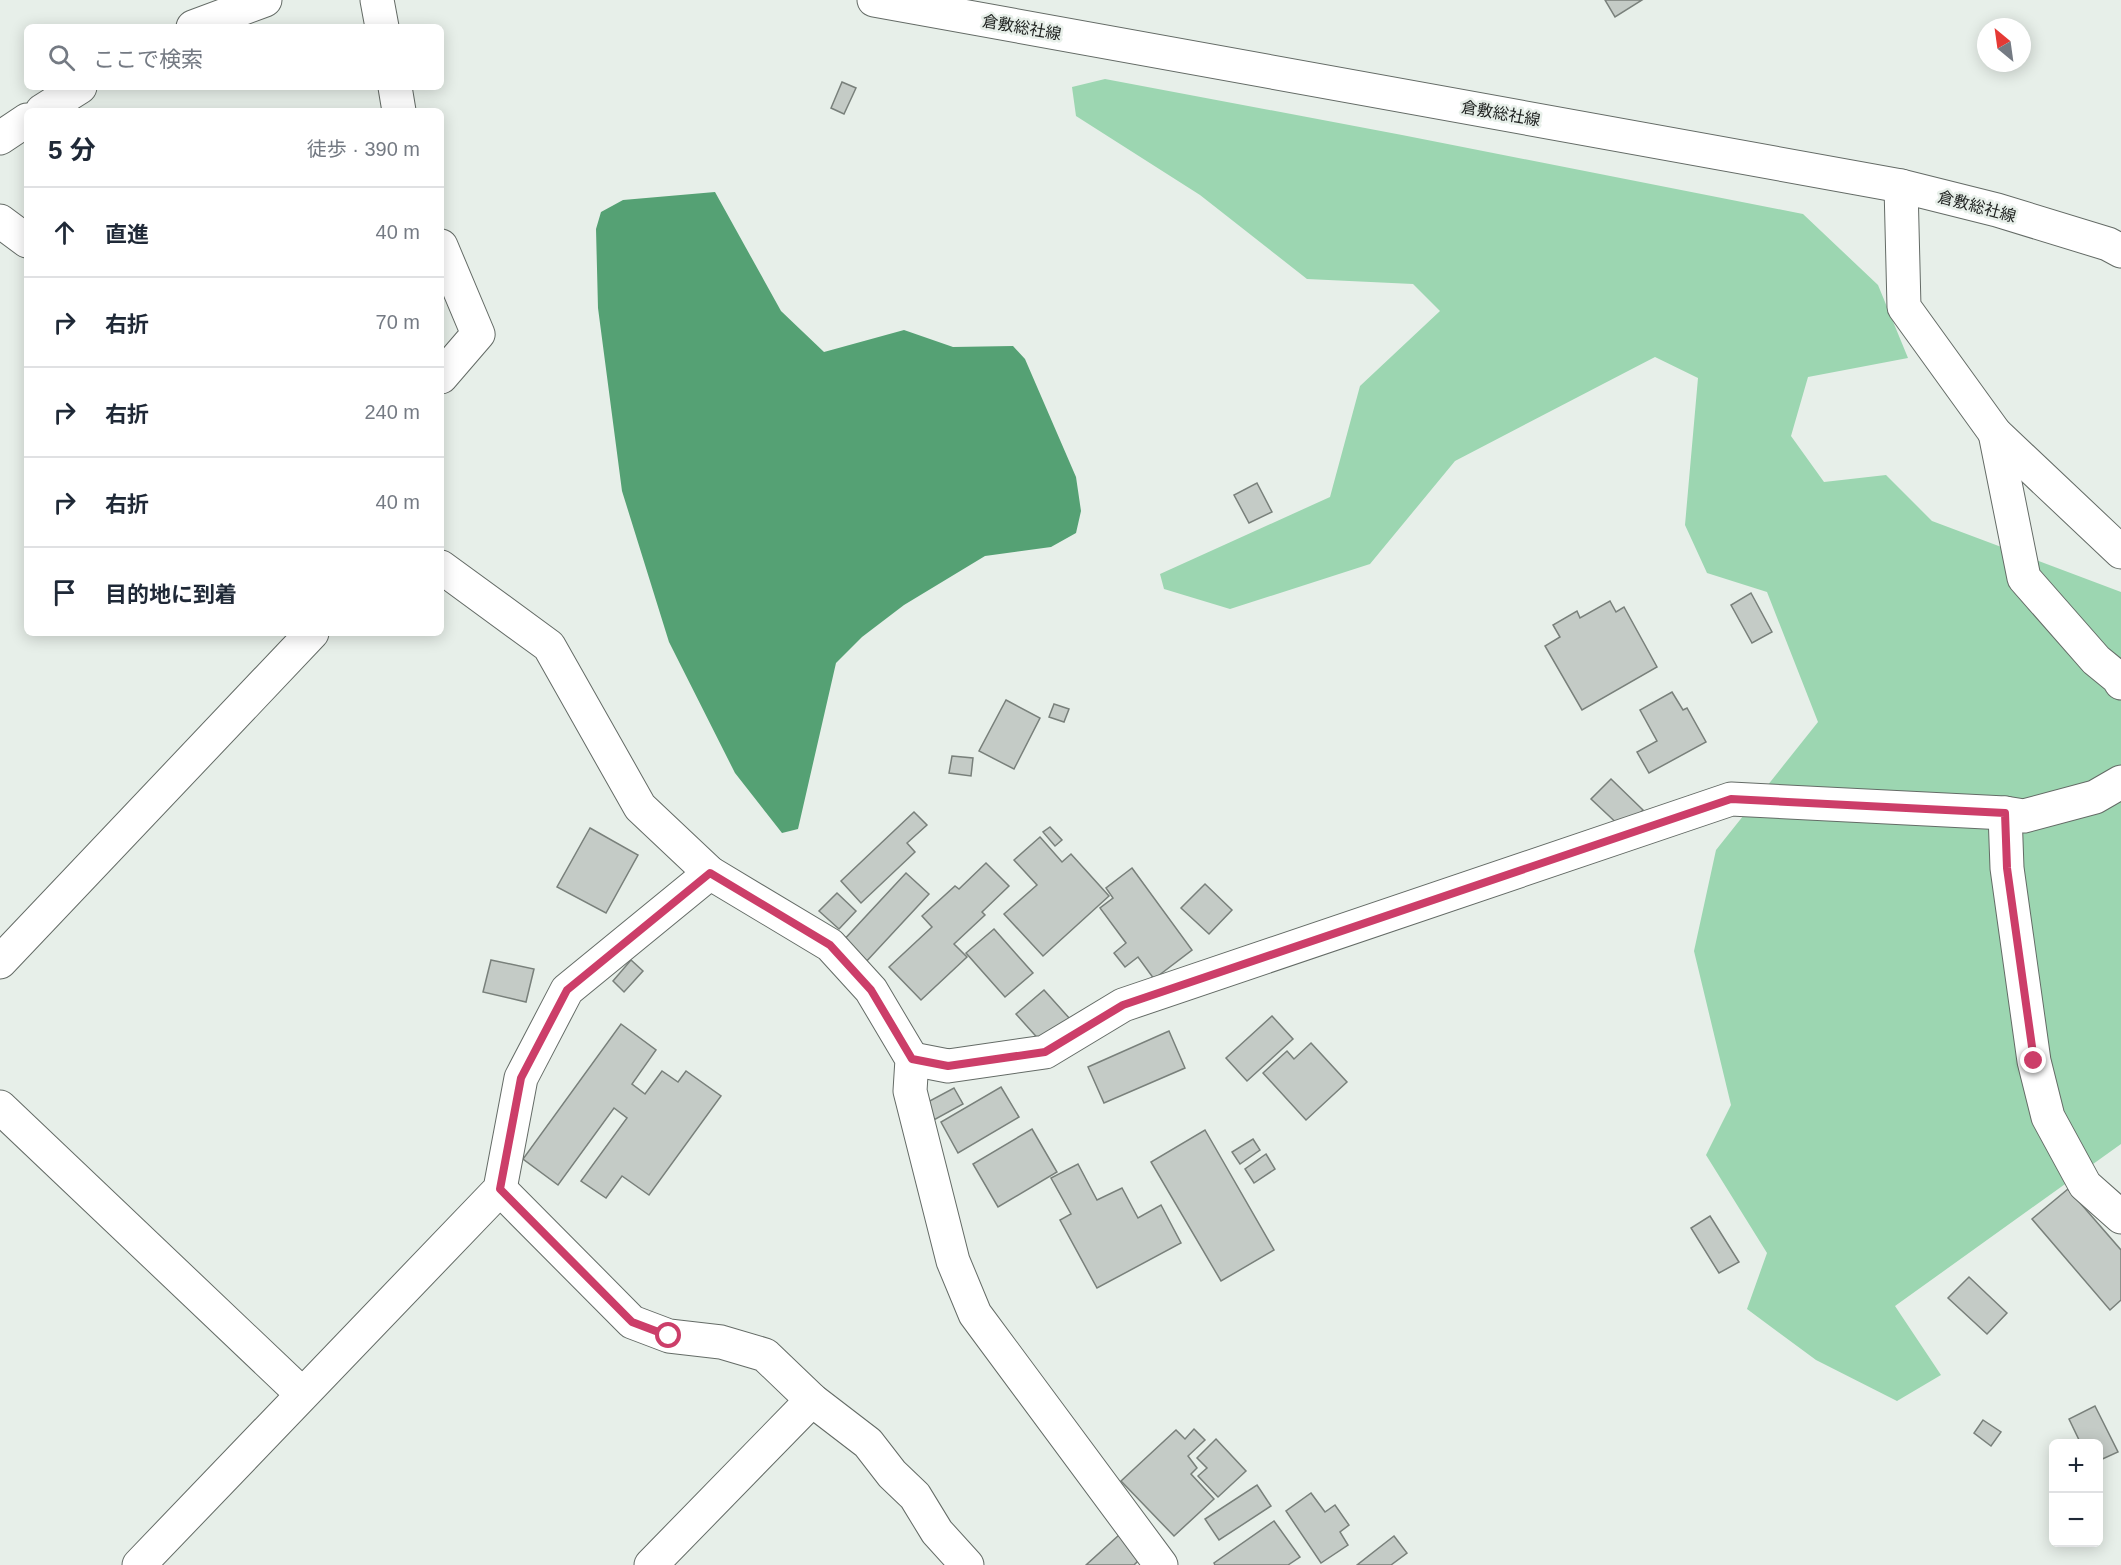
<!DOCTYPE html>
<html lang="ja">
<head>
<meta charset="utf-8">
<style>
  :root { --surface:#fff; --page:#f2f2f3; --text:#1f2937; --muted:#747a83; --line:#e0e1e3 }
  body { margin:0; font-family:Helvetica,"Noto Sans JP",sans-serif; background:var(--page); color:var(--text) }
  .controls { position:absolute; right:18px; bottom:18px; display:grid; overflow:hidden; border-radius:9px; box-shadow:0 3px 15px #0003 }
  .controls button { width:54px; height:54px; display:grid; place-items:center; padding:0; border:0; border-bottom:2px solid var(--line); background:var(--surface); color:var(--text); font:30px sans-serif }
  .compass { position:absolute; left:1977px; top:18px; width:54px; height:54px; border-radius:50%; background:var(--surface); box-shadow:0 3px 15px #0003; rotate:331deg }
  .stop { position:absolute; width:18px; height:18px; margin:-14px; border:4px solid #cc3e69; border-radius:50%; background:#fff }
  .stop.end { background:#cc3e69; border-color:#fff; box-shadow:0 2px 6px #0008 }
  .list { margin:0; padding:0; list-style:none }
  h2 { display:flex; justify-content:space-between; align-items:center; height:78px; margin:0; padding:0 24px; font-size:26px }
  h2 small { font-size:20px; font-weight:400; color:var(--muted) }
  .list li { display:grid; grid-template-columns:39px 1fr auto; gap:18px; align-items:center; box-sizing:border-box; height:90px; padding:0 24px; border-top:2px solid var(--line) }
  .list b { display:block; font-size:22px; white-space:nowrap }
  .list em { font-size:20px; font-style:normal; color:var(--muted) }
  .icon { flex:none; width:33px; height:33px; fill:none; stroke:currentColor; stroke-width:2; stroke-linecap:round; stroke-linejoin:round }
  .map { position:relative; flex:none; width:2121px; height:1565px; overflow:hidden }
  .search { position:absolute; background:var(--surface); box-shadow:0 3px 15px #0003; left:24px; top:24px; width:420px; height:66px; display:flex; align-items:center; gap:15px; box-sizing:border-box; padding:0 21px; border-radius:9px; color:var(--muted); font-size:22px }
  .panel { position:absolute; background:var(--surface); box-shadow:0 3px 15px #0003; left:24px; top:108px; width:420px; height:528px; border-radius:9px }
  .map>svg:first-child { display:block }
</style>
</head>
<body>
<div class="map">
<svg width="2121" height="1565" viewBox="0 0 2121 1565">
  <rect width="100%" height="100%" fill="#e7efe9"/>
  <path fill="#9cd6b1" d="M1105 79 1402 135 1803 214 1878 285 1908 358 1808 377 1791 436 1824 482 1886 475 1932 521 2121 592V1144L1895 1306 1941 1375 1897 1401 1816 1360 1747 1309 1767 1253 1706 1155 1731 1105 1694 951 1716 850 1818 722 1767 592 1707 573 1685 525 1698 378 1655 357 1455 461 1370 564 1230 609 1164 589 1160 574 1330 497 1360 386 1440 311 1413 284 1307 279 1200 195 1076 116 1072 87Z"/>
  <path fill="#55a174" d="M715 192 781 311 824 352 904 330 953 347 1013 346 1025 359 1076 477 1081 511 1076 533 1051 547 985 556 904 605 862 637 836 663 798 829 782 833 735 773 669 642 622 491 598 308 596 229 601 212 623 200Z"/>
  <g fill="#c4cbc6" stroke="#79807b" stroke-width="1.5">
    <path d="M1605 0H1642L1615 17Z"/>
    <path d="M842 82 856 88 844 114 831 108Z"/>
    <path d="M1257 483 1272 512 1249 523 1234 495Z"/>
    <path d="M1751 593 1772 632 1752 643 1731 605Z"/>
    <path d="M1610 601 1616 612 1624 607 1657 667 1582 710 1545 646 1560 637 1553 625 1577 611 1580 618Z"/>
    <path d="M1672 692 1683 710 1687 708 1706 742 1649 773 1637 752 1657 741 1640 710Z"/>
    <path d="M1006 700 1040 718 1014 769 979 751Z"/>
    <path d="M1054 704 1069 709 1064 722 1049 717Z"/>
    <path d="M952 756 973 758 971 776 949 773Z"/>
    <path d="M1611 779 1643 810 1624 830 1591 799Z"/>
    <path d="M914 812 927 825 907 843 915 852 861 903 841 881Z"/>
    <path d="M1050 827 1062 840 1055 846 1043 832Z"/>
    <path d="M590 828 638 855 606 913 557 887Z"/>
    <path d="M1040 837 1062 862 1071 854 1109 896 1043 956 1004 914 1037 885 1014 860Z"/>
    <path d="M986 863 1009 886 982 912 985 915 954 944 967 957 921 1000 889 967 932 927 922 916 955 886 959 889Z"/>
    <path d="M1132 868 1192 950 1154 979 1138 957 1125 967 1114 953 1126 943 1100 908 1113 898 1106 888Z"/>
    <path d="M906 873 929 894 864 964 841 943Z"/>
    <path d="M1205 884 1232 910 1209 934 1181 908Z"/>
    <path d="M837 893 856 911 839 929 819 911Z"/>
    <path d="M994 929 1033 973 1005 997 966 953Z"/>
    <path d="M491 960 534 969 526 1002 483 992Z"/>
    <path d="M631 960 643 971 624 992 613 981Z"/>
    <path d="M1044 990 1070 1019 1042 1043 1016 1014Z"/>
    <path d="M1272 1016 1293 1039 1247 1081 1226 1058Z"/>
    <path d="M621 1024 656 1050 632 1084 645 1094 662 1071 678 1082 686 1071 721 1096 649 1195 622 1176 606 1198 581 1181 627 1118 614 1108 558 1185 523 1159Z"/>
    <path d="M1169 1031 1185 1068 1104 1103 1088 1067Z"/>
    <path d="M1311 1043 1347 1082 1306 1120 1263 1073 1287 1051 1294 1059Z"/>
    <path d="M1001 1087 1019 1117 958 1153 941 1122Z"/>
    <path d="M954 1088 963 1104 932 1121 924 1104Z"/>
    <path d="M1032 1129 1057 1172 998 1207 973 1164Z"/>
    <path d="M1205 1130 1274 1250 1221 1281 1151 1162Z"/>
    <path d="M1253 1139 1260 1150 1240 1164 1232 1152Z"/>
    <path d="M1266 1154 1275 1169 1254 1183 1245 1169Z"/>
    <path d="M1078 1164 1097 1200 1122 1188 1138 1218 1161 1205 1181 1243 1097 1288 1060 1220 1071 1214 1051 1178Z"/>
    <path d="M2068 1189 2121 1250V1300L2110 1310 2032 1219Z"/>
    <path d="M1710 1216 1739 1262 1719 1273 1691 1228Z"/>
    <path d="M1969 1277 2007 1313 1987 1334 1948 1298Z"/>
    <path d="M2095 1406 2118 1452 2098 1461V1444H2081L2069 1419Z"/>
    <path d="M1983 1420 2001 1432 1991 1446 1974 1433Z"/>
    <path d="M1194 1429 1205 1440 1188 1456 1197 1468 1191 1474 1214 1499 1174 1536 1121 1481 1176 1430 1185 1439Z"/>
    <path d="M1216 1439 1246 1471 1218 1497 1198 1476 1207 1468 1197 1458Z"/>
    <path d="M1257 1485 1271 1506 1219 1540 1205 1519Z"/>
    <path d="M1311 1493 1325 1512 1335 1505 1349 1525 1340 1532 1348 1545 1321 1563 1286 1511Z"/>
    <path d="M1274 1521 1300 1557 1288 1565H1215L1214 1563Z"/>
    <path d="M1119 1535 1141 1558 1134 1565H1086Z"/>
    <path d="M1394 1536 1407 1553 1391 1565H1357Z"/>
  </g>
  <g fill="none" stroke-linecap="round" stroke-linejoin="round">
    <g stroke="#646b66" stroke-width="35">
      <g id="minor">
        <path d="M377 0 382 27"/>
        <path d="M395 87 399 111"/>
        <path d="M1901 186 1904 307 1995 433 2121 552"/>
        <path d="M0 221 27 241"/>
        <path d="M441 246 478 334 441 377"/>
        <path d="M1995 433 2024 578 2096 660 2118 678 2121 683"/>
        <path d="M441 567 549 646 640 807 710 873 830 945 871 990 912 1059 910 1091 953 1261 975 1314 1161 1565"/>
        <path d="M2005 813 2007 868 2034 1061 2048 1117 2085 1185 2121 1217"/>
        <path d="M0 962 312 633"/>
        <path d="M912 1059 948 1066 1045 1052 1123 1005 1731 799 2005 813 2024 816 2095 797 2121 782"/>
        <path d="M0 1107 302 1394"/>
        <path d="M500 1189 632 1322 669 1336 721 1342 765 1355 812 1400 868 1443 892 1474 915 1496 937 1532 967 1565"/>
        <path d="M139 1565 500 1189 521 1078 567 990 710 873"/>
        <path d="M651 1565 812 1400"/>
      </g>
    </g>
    <g stroke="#646b66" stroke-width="35">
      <g id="major">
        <path d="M874 0 1901 186 1997 210 2108 244 2121 251"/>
        <path d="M193 27 265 0"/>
        <path d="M42 111 80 87"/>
        <path d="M0 138 27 120"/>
      </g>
    </g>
    <use href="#minor" stroke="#fff" stroke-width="33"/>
    <use href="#major" stroke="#fff" stroke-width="33"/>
  </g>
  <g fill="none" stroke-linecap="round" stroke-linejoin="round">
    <path stroke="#cc3e69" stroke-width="8" d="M669 1336 632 1322 500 1189 521 1078 567 990 710 873 830 945 871 990 912 1059 948 1066 1045 1052 1123 1005 1731 799 2005 813 2007 868 2034 1061"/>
  </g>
  <g text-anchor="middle" stroke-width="5" stroke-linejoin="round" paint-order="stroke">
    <g font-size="16" fill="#222523" stroke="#e7efe9">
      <text transform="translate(1022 27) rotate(10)" y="6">倉敷総社線</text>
      <text transform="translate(1501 113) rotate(10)" y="6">倉敷総社線</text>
      <text transform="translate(1977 206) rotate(15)" y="6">倉敷総社線</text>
    </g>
  </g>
</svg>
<div class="controls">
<button>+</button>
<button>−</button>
</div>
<svg class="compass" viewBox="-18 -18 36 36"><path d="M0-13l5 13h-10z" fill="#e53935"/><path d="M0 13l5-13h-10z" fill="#747a83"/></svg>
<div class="stop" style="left:669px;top:1336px"></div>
<div class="stop end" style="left:2034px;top:1061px"></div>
<div class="search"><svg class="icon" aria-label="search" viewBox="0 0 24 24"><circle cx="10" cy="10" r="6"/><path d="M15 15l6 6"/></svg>ここで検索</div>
<section class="panel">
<h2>5 分<small>徒歩 · 390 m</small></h2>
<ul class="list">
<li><svg class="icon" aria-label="ahead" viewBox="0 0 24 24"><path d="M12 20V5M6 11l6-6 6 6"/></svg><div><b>直進</b></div><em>40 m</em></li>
<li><svg class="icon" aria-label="right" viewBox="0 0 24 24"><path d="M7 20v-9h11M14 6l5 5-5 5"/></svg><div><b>右折</b></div><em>70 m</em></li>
<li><svg class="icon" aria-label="right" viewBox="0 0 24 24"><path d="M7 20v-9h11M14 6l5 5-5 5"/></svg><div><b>右折</b></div><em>240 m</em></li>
<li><svg class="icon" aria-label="right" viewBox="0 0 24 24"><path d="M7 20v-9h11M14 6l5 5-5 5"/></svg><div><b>右折</b></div><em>40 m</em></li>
<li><svg class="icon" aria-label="arrive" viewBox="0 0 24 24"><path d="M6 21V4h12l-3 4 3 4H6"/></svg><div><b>目的地に到着</b></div></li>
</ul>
</section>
</div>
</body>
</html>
